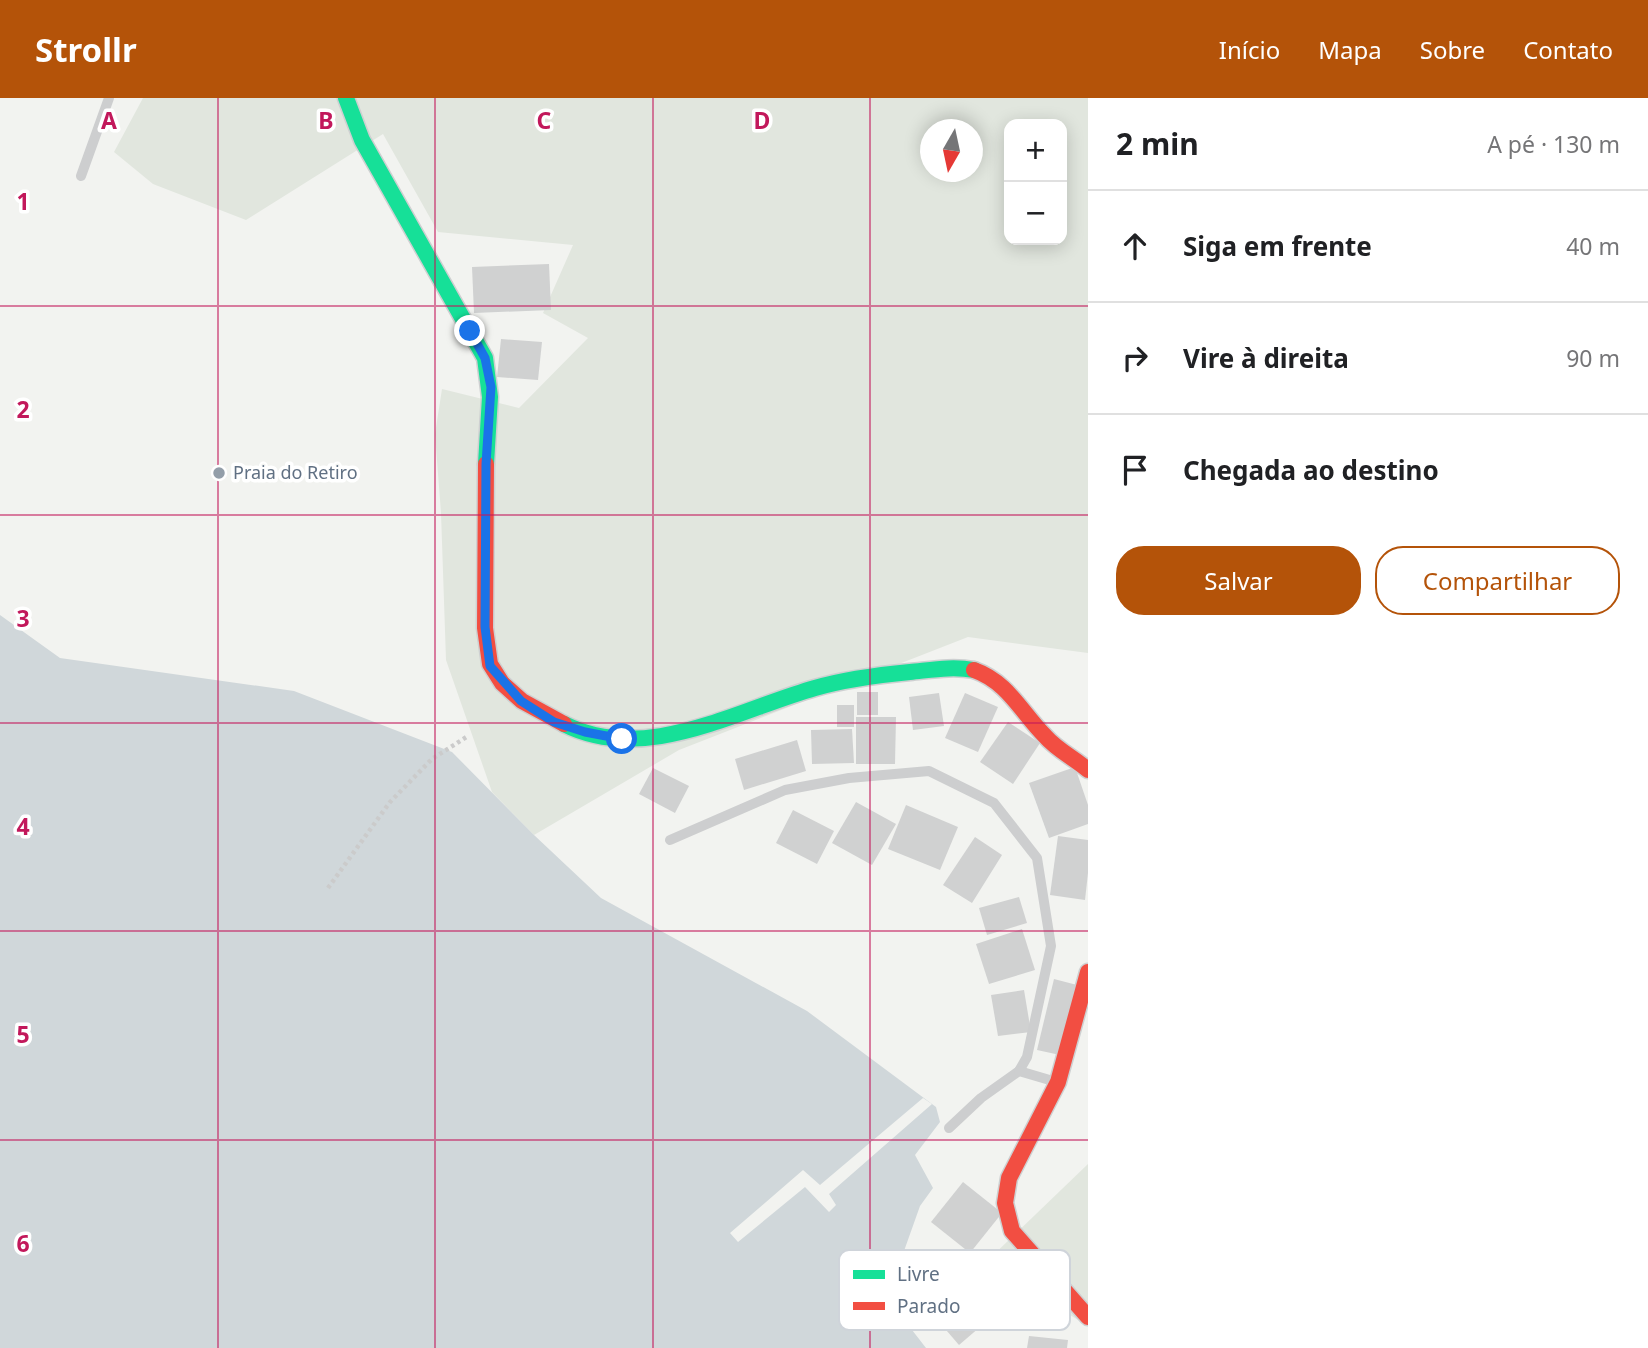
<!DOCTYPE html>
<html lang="pt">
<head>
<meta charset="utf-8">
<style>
  :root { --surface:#fff; --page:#f6f6f6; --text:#202124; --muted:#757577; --line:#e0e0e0; --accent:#b45309 }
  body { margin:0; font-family:"Noto Sans",sans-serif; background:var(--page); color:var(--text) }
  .controls { position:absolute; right:21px; top:21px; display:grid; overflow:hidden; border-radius:14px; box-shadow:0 4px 18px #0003 }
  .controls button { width:63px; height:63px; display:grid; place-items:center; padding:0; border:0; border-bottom:2px solid var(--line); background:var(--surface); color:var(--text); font:35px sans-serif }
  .compass { position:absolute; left:920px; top:21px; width:63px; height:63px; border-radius:50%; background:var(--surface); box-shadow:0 4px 18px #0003; rotate:189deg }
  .stop { position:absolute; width:21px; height:21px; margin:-16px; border:5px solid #1a73e8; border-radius:50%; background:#fff }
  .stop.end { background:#1a73e8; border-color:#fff; box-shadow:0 2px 7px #0008 }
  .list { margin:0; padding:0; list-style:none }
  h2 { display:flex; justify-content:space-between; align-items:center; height:91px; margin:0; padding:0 28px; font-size:30px }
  h2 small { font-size:23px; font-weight:400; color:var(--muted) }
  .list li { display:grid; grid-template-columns:46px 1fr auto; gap:21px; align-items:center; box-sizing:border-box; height:112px; padding:0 28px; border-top:2px solid var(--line) }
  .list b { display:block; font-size:26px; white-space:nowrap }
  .list em { font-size:23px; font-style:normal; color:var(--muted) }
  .actions { display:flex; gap:14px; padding:21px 28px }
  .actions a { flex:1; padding:16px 0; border:2px solid var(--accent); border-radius:28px; text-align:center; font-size:24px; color:var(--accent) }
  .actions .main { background:var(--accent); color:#fff }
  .icon { flex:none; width:38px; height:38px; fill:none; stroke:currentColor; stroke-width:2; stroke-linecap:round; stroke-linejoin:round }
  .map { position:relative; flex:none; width:1088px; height:1250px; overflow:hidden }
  header { display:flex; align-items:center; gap:42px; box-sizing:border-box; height:98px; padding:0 35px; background:var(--accent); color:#fff }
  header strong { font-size:33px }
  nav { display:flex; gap:38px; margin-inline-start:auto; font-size:24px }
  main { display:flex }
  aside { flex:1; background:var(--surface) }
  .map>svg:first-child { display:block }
</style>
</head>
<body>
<header>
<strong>Strollr</strong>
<nav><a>Início</a><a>Mapa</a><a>Sobre</a><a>Contato</a></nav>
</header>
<main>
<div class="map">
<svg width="1088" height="1250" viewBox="0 0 1088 1250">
  <rect width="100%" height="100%" fill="#f2f3f0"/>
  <g fill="#e1e6de" fill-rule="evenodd">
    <path d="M143 0H1088V555L968 539 679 652 534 737 492 694 446 562 441 415 435 336 442 291 519 310 588 240 543 215 573 147 438 134 383 36 246 122 153 86 114 54ZM1009 26H1062V142H1009ZM930 32H972V74H930Z"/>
    <path d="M1088 1066V1228L985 1165Z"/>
  </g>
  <path fill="#d0d7da" d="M0 517 60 560 294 593 452 654 534 737 601 800 807 913 936 1009 940 1024 915 1057 933 1090 920 1108 904 1153 902 1219 926 1250H0Z"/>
  <path fill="#f2f3f0" d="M923 1000 932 1006 829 1096 836 1107 829 1114 805 1089 738 1144 730 1135 803 1072 820 1087Z"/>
  <g fill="#d0d1d1">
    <path d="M549 166 551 212 474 215 472 169Z"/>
    <path d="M501 241 542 244 538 282 497 279Z"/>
    <rect x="857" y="594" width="21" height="23"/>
    <path d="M939 595 944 628 913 632 909 599Z"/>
    <path d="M965 595 998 609 978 654 945 640Z"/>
    <rect x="837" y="607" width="17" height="22"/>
    <path d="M856 619H896L895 666H856Z"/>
    <path d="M1008 624 1040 645 1013 686 980 664Z"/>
    <path d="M852 631 854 665 812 666 811 632Z"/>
    <path d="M797 642 806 673 744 692 735 661Z"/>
    <path d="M1075 669 1088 707V726L1049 740 1029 685Z"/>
    <path d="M653 670 689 688 675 715 639 696Z"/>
    <path d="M856 704 896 726 872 767 832 745Z"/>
    <path d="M906 707 958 729 940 772 888 751Z"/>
    <path d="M793 712 834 733 817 766 776 745Z"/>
    <path d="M1058 738 1088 742V775L1085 802 1050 797Z"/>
    <path d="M975 739 1002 757 972 805 943 787Z"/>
    <path d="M1019 799 1027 825 987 837 979 810Z"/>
    <path d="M1022 831 1035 872 989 886 976 846Z"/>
    <path d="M1054 881 1077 887 1060 957 1037 952Z"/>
    <path d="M1024 892 1031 934 998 938 991 897Z"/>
    <path d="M963 1084 1002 1115 970 1155 931 1124Z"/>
    <path d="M964 1168 1001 1211 959 1247 922 1204Z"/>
    <path d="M1029 1238 1068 1242 1067 1250H1027Z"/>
  </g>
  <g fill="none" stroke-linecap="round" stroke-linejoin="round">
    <g stroke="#ced0d1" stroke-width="19">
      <g id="fast">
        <path d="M346 0 362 42 485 260 490 299 486 366"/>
        <path d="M564 626C645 667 737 612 815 590 846 581 878 577 910 574 931 572 952 568 974 572"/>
      </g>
    </g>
    <g stroke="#ced0d1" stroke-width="19">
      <g id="jam">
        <path d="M486 366 485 530 490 566 502 585 522 603 564 626"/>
        <path d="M974 572C1008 584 1021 614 1045 638 1057 652 1074 660 1088 672"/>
        <path d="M1088 874 1058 984 1009 1080 1005 1105 1012 1133 1088 1219"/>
      </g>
    </g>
    <g stroke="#cbcbcb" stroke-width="4.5" stroke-dasharray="3.5 3.5" stroke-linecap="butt">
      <path d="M328 790 390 704 432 661 468 638"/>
      <path d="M840 1190 904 1163"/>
    </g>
    <g stroke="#cdcecf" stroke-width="10">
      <path d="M81 78 109 0"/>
      <path d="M670 742 785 692 849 680 929 673 994 705 1037 760 1051 848 1027 959 1019 973 981 1000 949 1030"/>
      <path d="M1019 973 1053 983"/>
    </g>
    <use href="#fast" stroke="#16e098" stroke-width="16"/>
    <use href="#jam" stroke="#f24e42" stroke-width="16"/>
  </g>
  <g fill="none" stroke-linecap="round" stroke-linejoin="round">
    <path stroke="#1a73e8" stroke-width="9" d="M470 233 485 260 491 289 486 366 485 529 490 568 521 603 554 624 585 634 622 641"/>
  </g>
  <path fill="none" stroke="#c2185b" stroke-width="2" stroke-opacity="0.55" d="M218 0V1250M435 0V1250M653 0V1250M870 0V1250M0 208H1088M0 417H1088M0 625H1088M0 833H1088M0 1042H1088"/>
  <circle fill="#939ea9" stroke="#fff" stroke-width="2.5" cx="219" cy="375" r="7"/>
  <g text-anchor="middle" stroke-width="7" stroke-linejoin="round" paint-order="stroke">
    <g font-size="18" fill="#607083" stroke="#fff" text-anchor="start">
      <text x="233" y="381">Praia do Retiro</text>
    </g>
  </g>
  <rect x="839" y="1152" width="231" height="80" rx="10" fill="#fff" stroke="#cfd4da" stroke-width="2"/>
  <rect x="853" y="1172" width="32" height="9" fill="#16e098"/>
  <rect x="853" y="1204" width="32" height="8" fill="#f24e42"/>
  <g font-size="19" fill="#607083">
    <text x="897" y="1183">Livre</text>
    <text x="897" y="1215">Parado</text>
  </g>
  <g font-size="23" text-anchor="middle" font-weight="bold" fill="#c2185b" stroke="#fff" stroke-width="7" stroke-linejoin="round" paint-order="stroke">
    <text x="109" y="31">A</text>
    <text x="326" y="31">B</text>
    <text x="544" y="31">C</text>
    <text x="762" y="31">D</text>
    <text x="23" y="112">1</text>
    <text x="23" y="320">2</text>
    <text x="23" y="529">3</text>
    <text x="23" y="737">4</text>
    <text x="23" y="945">5</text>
    <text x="23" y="1154">6</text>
  </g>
</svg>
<div class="controls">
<button>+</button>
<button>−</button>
</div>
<svg class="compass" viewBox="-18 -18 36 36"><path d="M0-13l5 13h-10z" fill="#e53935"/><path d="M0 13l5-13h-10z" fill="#757577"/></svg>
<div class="stop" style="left:622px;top:641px"></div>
<div class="stop end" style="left:470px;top:233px"></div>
</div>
<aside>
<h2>2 min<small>A pé · 130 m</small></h2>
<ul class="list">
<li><svg class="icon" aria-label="ahead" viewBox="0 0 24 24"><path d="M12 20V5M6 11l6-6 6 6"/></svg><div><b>Siga em frente</b></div><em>40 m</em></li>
<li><svg class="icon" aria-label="right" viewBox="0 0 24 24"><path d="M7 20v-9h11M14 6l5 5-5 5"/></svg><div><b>Vire à direita</b></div><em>90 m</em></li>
<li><svg class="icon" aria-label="arrive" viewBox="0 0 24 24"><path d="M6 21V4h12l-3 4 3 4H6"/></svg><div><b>Chegada ao destino</b></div></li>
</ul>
<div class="actions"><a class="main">Salvar</a><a>Compartilhar</a></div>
</aside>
</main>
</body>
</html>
